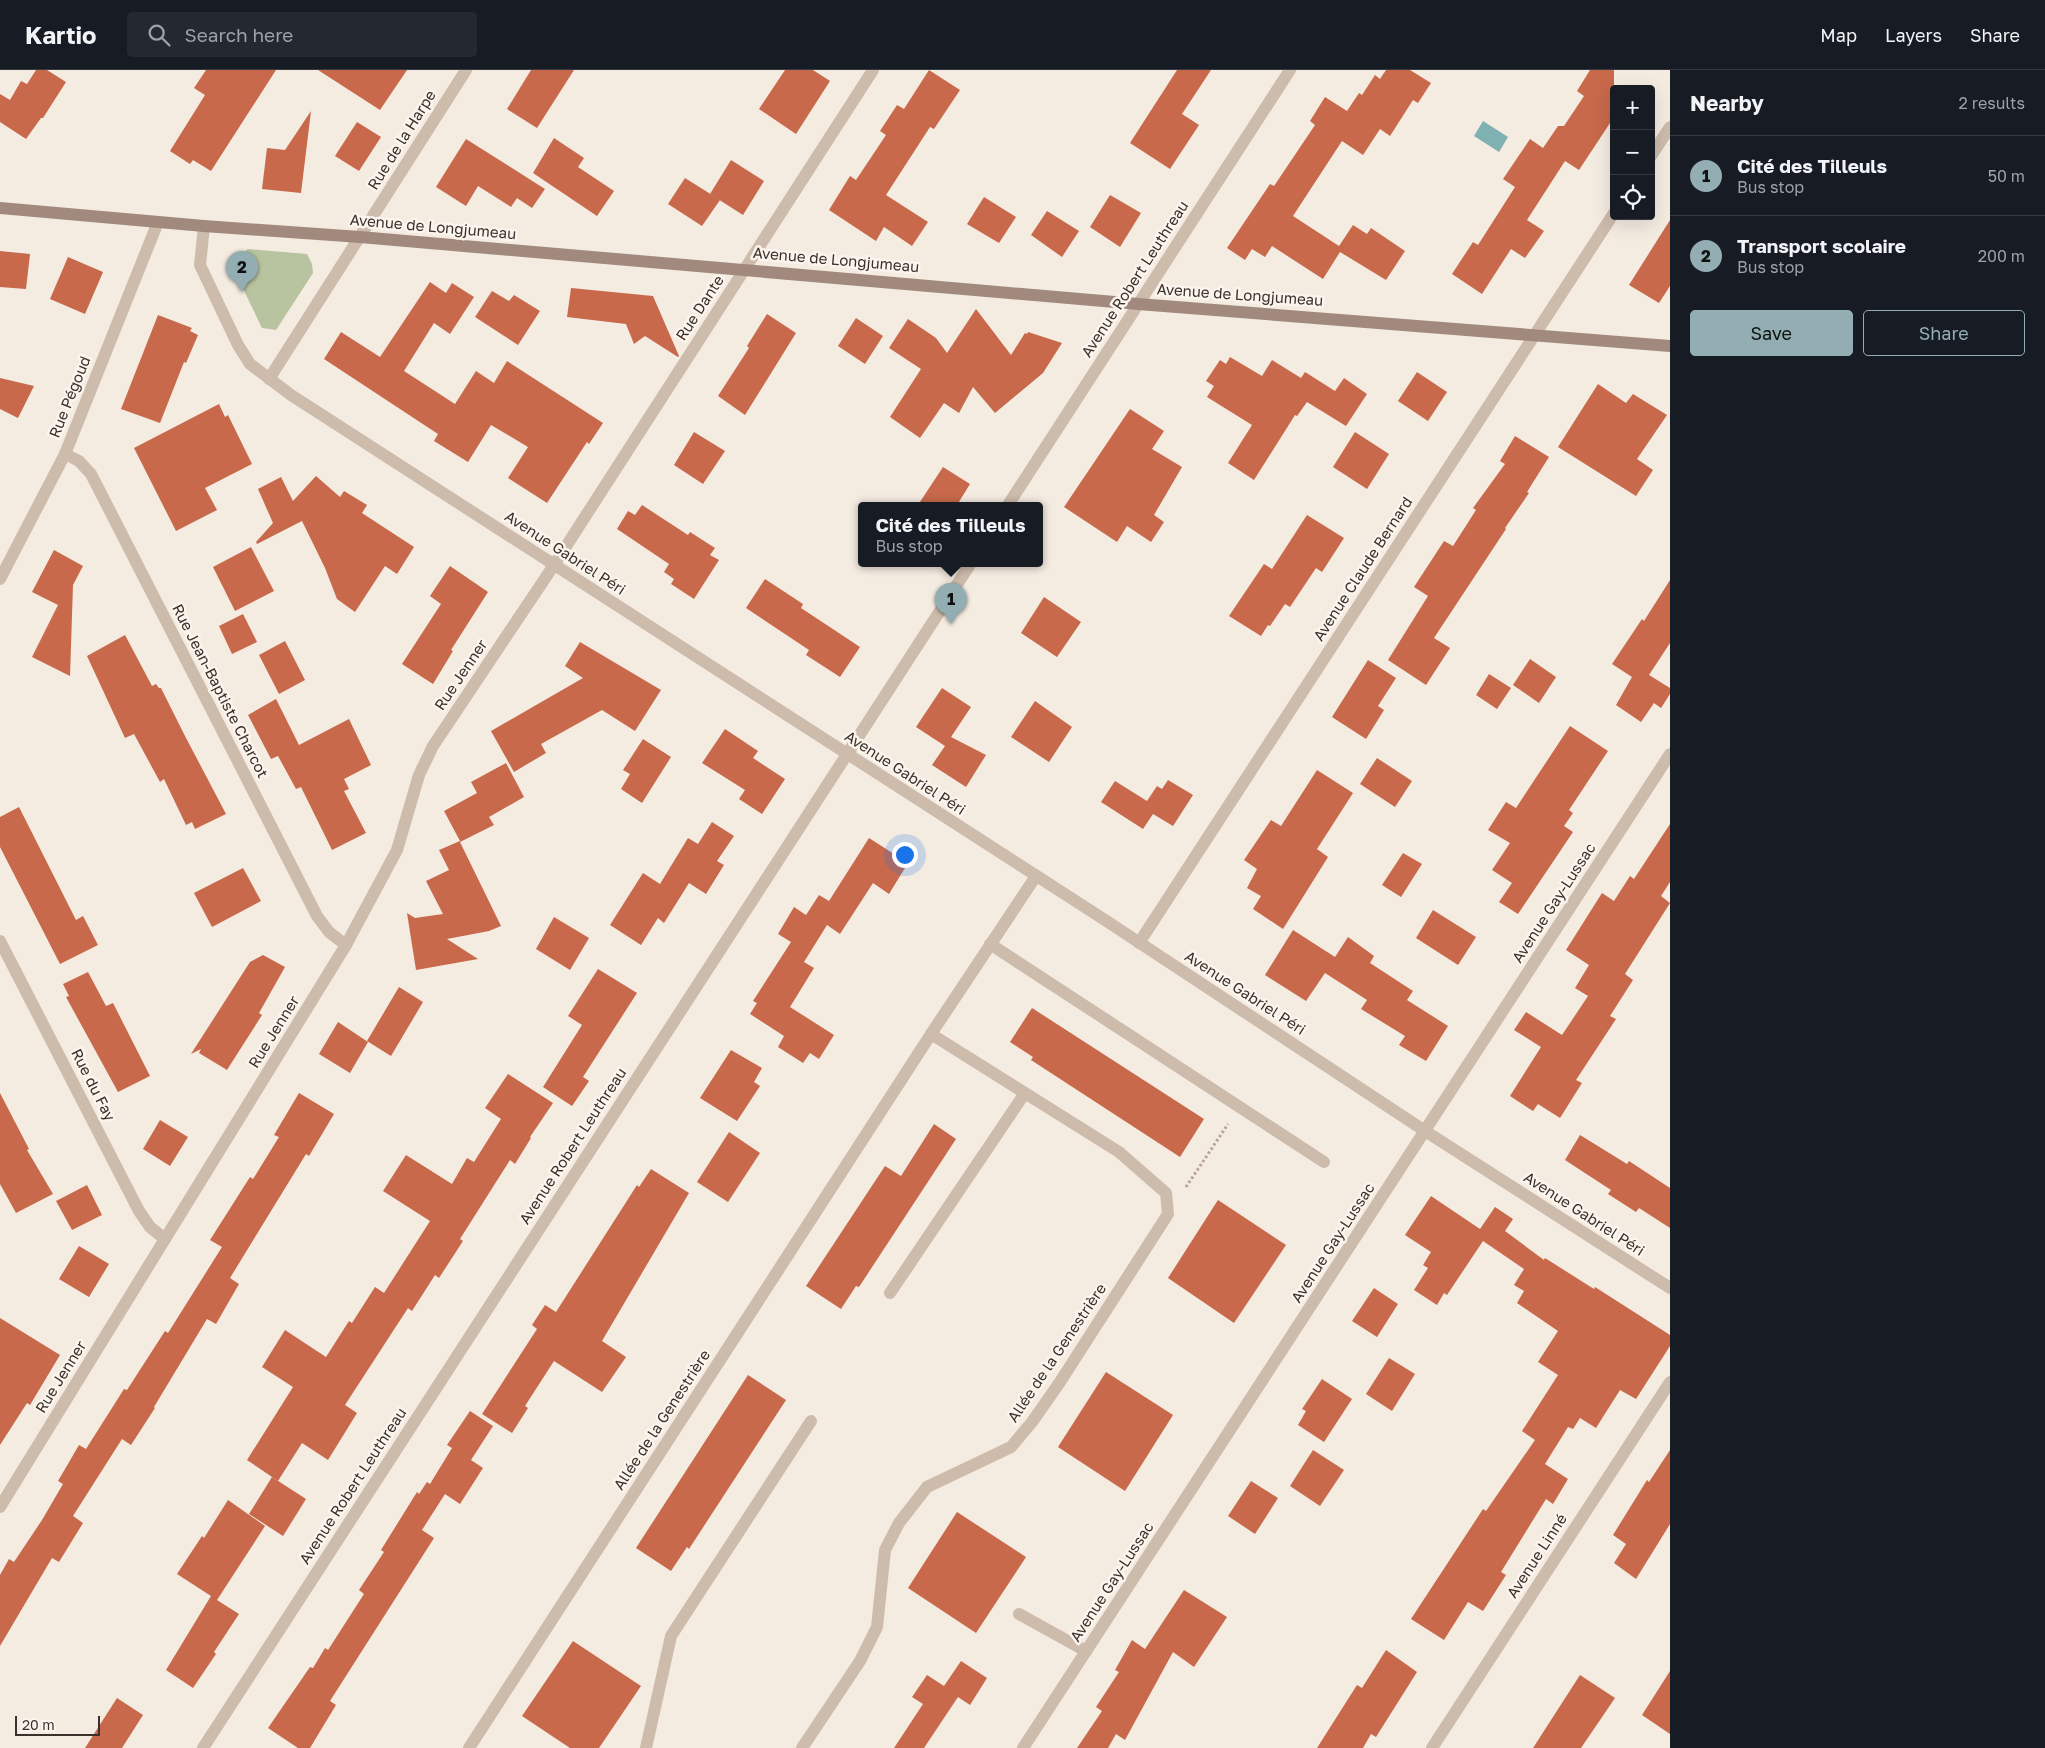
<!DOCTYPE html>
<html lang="en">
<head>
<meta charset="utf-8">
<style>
  :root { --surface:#171b24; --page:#242831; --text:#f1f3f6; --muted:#9ea1a6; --line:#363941; --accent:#92aeb2 }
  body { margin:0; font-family:"Golos Text",sans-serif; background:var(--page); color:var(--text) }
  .controls { position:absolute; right:15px; top:15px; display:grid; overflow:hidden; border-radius:5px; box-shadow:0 5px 20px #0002 }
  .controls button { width:45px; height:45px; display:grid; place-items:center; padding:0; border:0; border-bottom:1px solid var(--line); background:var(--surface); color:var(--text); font:25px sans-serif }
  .scale { position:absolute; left:15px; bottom:12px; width:85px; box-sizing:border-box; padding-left:5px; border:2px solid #3b302b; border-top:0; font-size:14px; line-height:18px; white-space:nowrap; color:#3b302b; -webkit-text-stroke:4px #fbf5ee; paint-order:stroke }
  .you { position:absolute; left:904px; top:784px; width:18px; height:18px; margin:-12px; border:4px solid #fff; border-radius:50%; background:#1a73e8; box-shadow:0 0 0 8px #1a73e833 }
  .badge { display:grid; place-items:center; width:32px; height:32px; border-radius:50%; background:var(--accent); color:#111; font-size:16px; font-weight:700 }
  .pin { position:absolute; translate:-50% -41px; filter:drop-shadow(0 1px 2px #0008) }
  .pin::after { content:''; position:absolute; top:26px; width:18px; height:15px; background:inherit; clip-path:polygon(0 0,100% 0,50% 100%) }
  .popup { position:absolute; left:858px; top:432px; width:185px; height:65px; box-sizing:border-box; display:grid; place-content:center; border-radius:5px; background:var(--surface); filter:drop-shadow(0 1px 4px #0005); font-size:16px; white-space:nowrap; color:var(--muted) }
  .popup b { font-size:19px; color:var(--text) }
  .popup::after { content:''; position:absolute; left:50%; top:100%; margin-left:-10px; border:10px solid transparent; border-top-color:var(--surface) }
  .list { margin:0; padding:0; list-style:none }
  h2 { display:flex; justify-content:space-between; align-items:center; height:65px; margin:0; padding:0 20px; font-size:21px }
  h2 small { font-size:16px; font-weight:400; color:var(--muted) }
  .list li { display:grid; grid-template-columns:32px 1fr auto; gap:15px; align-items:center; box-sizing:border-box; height:80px; padding:0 20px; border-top:1px solid var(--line) }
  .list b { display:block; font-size:19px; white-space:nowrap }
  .list p { margin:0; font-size:16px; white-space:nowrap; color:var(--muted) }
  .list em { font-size:16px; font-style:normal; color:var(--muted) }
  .actions { display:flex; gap:10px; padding:15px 20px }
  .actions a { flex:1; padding:11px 0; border:1px solid var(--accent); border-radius:5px; text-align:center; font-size:18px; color:var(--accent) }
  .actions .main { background:var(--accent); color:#111 }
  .icon { flex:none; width:28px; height:28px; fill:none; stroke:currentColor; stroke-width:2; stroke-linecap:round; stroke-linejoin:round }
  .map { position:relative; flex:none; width:1670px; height:1678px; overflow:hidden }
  header { display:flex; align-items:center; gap:30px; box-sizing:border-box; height:70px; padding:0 25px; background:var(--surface); border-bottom:1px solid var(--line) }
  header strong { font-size:24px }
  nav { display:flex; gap:28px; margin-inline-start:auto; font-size:18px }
  .search { width:350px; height:45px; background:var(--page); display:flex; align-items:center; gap:12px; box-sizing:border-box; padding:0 18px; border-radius:5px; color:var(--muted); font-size:19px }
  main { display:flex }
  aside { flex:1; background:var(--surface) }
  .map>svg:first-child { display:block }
</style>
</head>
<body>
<header>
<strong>Kartio</strong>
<div class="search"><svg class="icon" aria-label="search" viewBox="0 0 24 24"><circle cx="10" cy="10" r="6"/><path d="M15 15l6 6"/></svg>Search here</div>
<nav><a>Map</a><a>Layers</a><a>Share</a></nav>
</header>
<main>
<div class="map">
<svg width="1670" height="1678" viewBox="0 0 1670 1678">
  <rect width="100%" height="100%" fill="#f4ebe1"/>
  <path fill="#b8c4a0" d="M248 179 307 184 312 194 313 203 276 260 262 258 231 194Z"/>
  <path fill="#7fb0b2" d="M1483 51 1508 67 1499 82 1474 66Z"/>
  <g fill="#c8694b">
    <path d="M36 0H47L66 12 43 48H41L26 69 0 52V24L10 30 21 11 27 14Z"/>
    <path d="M206 0H276L211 101 193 90 190 94 170 81 205 25 194 18Z"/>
    <path d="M318 0H407L380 40Z"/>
    <path d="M531 0H574L537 58 507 39Z"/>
    <path d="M785 0H813L830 11 796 64 759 39Z"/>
    <path d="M929 0 960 20 934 59 930 57 886 125 928 152 912 176 884 157 876 171 829 140 850 106 856 110 886 65 880 61 897 35 904 39Z"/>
    <path d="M1177 0H1211L1182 44 1199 55 1170 99 1130 73Z"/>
    <path d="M1386 0H1410L1431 13 1418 33 1413 30 1390 66 1380 59 1363 85 1342 71 1293 146 1339 176 1353 155 1367 164 1371 158 1405 181 1386 210 1340 182 1323 209 1272 176 1265 187 1252 179 1245 190 1227 178 1270 114 1274 116 1315 55 1310 51 1325 27 1347 41 1359 23 1362 25 1375 5 1380 9Z"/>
    <path d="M1590 0H1614V47L1579 100 1565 91 1527 150 1544 161 1525 188 1511 179 1482 224 1452 204 1473 172 1478 175 1515 117 1503 109 1530 69 1543 78 1558 56H1564L1584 26 1577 21Z"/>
    <path d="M311 41 301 123 262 119 267 78 285 80Z"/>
    <path d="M357 52 381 67 359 101 335 86Z"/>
    <path d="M554 68 584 88 578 97 614 121 597 146 533 103Z"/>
    <path d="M466 69 545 119 532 138 517 128 511 137 478 116 466 136 436 117Z"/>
    <path d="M731 90 764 111 743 145 710 124Z"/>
    <path d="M685 108 720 130 702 156 668 134Z"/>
    <path d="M1110 125 1141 143 1120 177 1090 157Z"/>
    <path d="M984 127 1016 147 999 173 967 154Z"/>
    <path d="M1047 141 1079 161 1062 187 1031 165Z"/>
    <path d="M1670 150V216L1659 233 1629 215Z"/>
    <path d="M0 181 30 184 26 219 0 217Z"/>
    <path d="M68 187 103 202 85 244 50 229Z"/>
    <path d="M430 212 446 223 452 213 474 227 450 264 434 253 404 301 455 334 476 301 494 313 507 291 603 353 589 374 587 372 547 433 508 408 528 377 491 355 468 392 434 371 438 364 324 289 341 262 380 287Z"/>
    <path d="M571 218 653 226 679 286 678 287 645 266 634 274 626 254 567 247Z"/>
    <path d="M492 221 509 231 514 225 540 241 518 275 475 247Z"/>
    <path d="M976 239 1011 285 1025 263 1027 264 1028 262 1062 273 1043 303 995 343 973 317 959 343 944 333 920 368 890 347 921 299 889 278 908 249 936 268 947 283Z"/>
    <path d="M767 244 796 263 745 345 718 326 749 278 747 276Z"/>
    <path d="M158 245 192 258 190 261 198 265 186 293 184 292 160 353 121 339Z"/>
    <path d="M856 248 883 266 865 294 838 276Z"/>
    <path d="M1230 287 1262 306 1272 290 1301 308 1305 302 1335 321 1344 308 1367 324 1346 356 1307 332 1297 346 1295 345 1254 410 1228 393 1252 355 1207 327 1214 316 1206 311 1220 290 1226 294Z"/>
    <path d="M1417 302 1447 322 1428 351 1398 331Z"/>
    <path d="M0 308 34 316 18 348 0 339Z"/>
    <path d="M1598 314 1626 333 1633 324 1667 345 1637 389 1653 400 1636 426 1558 377Z"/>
    <path d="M219 334 225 347 228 345 252 394 205 418 217 440 176 461 134 378Z"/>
    <path d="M1130 339 1164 361 1152 379 1182 397 1154 445 1164 452 1151 472 1127 456 1117 472 1064 437Z"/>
    <path d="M694 362 725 381 703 414 674 395Z"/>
    <path d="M1355 362 1389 384 1367 419 1333 397Z"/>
    <path d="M1515 366 1549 387 1527 422 1529 423 1505 458 1506 459 1434 568 1450 578 1426 615 1388 590 1428 526 1414 517 1444 471 1453 476 1476 440 1473 438 1505 394 1500 391Z"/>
    <path d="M943 397 970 414 957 435H918Z"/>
    <path d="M316 406 340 427 344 421 367 435 362 443 414 477 397 504 385 496 355 542 337 529 325 498 302 451 257 474 256 472 273 453 258 419 281 407 293 431Z"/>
    <path d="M642 435 688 465 690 462 715 478 710 485 719 490 694 529 671 514 674 509 664 502 669 494 617 459 628 441 635 445Z"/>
    <path d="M1307 445 1344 468 1322 502 1316 498 1290 537 1285 534 1270 556 1268 555 1261 566 1229 546 1264 494 1272 499Z"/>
    <path d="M251 477 274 521 235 541 213 497Z"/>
    <path d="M54 480 83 496 73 515 70 606 32 587 58 535 32 522Z"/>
    <path d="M450 496 488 522 451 580 453 581 433 614 402 594 439 537 441 534 430 526Z"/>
    <path d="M765 509 803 534 801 538 860 577 840 607 806 585 809 580 746 538Z"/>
    <path d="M1670 510V573L1649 605 1670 618V624L1661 638 1654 633 1641 652 1616 635 1632 607 1612 594 1642 549 1644 551Z"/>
    <path d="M1044 527 1081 552 1057 587 1021 563Z"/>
    <path d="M243 544 257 572 232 584 219 556Z"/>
    <path d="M125 565 152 616 156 614 159 618H161L185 666 226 744 195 759 192 752 186 755 164 709 160 712 134 664 125 668 87 586Z"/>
    <path d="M285 571 305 610 279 624 259 585Z"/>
    <path d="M580 572 661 620 635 661 602 640 541 674 546 683 514 702 491 661 583 608 565 596Z"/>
    <path d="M1530 589 1556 607 1539 633 1513 615Z"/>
    <path d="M1368 590 1396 608 1378 636 1384 640 1366 669 1332 647Z"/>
    <path d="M1489 604 1511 618 1497 639 1476 625Z"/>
    <path d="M942 618 971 637 951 667 986 685 966 717 932 695 945 676 916 657Z"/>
    <path d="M276 629 299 675 349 649 371 695 344 709 349 719 344 721 366 763 332 780 301 717 296 719 278 686 271 689 248 645Z"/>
    <path d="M1035 631 1072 657 1049 692 1011 667Z"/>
    <path d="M1570 656 1608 681 1569 740 1573 743 1564 756 1573 762 1518 844 1499 832 1512 813 1492 800 1510 773 1488 760 1506 732 1516 738Z"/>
    <path d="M725 659 758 681 753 688 785 709 762 744 739 729 745 720 702 693Z"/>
    <path d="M643 669 671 687 642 733 621 719 630 704 623 700Z"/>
    <path d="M1377 688 1412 711 1395 737 1360 714Z"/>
    <path d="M506 693 524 727 489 747 494 755 460 772 501 856 489 861 447 869 478 889 416 900 407 843 415 848 443 844 426 811 449 800 439 780 460 771 444 741 477 723 471 712Z"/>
    <path d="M1317 700 1353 723 1317 779 1328 787 1283 859 1253 839 1261 826 1247 818 1257 799 1244 790 1271 750 1281 756Z"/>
    <path d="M1168 710 1193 725 1173 756 1153 744 1143 759 1101 732 1115 711 1147 731 1157 716 1162 719Z"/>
    <path d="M19 737 76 850 83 846 98 875 60 894 0 777V747Z"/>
    <path d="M712 752 734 766 717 791 724 795 706 824 689 813 664 853 658 848 641 875 610 855 643 803 660 814 688 768 698 774Z"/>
    <path d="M1670 754V812L1661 826 1670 833 1625 904 1633 910 1610 946 1616 949 1576 1010 1582 1013 1560 1048 1538 1034 1533 1041 1510 1026 1541 977 1514 960 1526 942 1562 965 1588 926 1575 918 1589 895 1566 880 1602 823 1614 831 1630 806 1634 809Z"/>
    <path d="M869 768 908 793 889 824 873 813 840 864 827 855 804 892 814 898 790 937 834 965 819 989 810 983 803 993 778 977 784 966 750 944 757 933 753 931 791 872 778 864 794 837 806 845 819 825 829 831Z"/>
    <path d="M1403 783 1422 794 1401 827 1382 815Z"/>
    <path d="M243 798 261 831 212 857 194 823Z"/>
    <path d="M1433 840 1476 867 1458 895 1416 868Z"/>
    <path d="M554 847 589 868 570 900 536 879Z"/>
    <path d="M1293 860 1335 887 1348 867 1374 886 1370 893 1413 921 1407 930 1448 956 1426 991 1399 975 1405 966 1361 939 1367 930 1325 903 1306 931 1265 905Z"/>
    <path d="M263 885 285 897 259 943 262 945 227 1000 199 983 201 979 191 984 250 892Z"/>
    <path d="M598 899 637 923 583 1007 589 1011 572 1036 543 1017 582 955 568 946Z"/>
    <path d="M88 902 106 936 113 933 150 1006 118 1022 66 927 69 926 63 914Z"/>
    <path d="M399 917 423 932 391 986 367 971Z"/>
    <path d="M1032 938 1204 1049 1180 1087 1031 990 1033 987 1010 972Z"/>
    <path d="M338 952 368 972 350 1003 319 984Z"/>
    <path d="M731 980 762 998 754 1012 760 1016 737 1051 700 1028Z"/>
    <path d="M508 1004 553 1033 530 1067 531 1068 515 1094 510 1090 460 1169 463 1171 439 1208 435 1205 412 1241 408 1238 345 1335 357 1343 328 1390 302 1373 278 1411 247 1390 293 1317 262 1297 285 1260 326 1287 349 1251 352 1253 375 1217 384 1223 430 1151 383 1121 406 1085 452 1114 467 1088 474 1092 501 1049 485 1038Z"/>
    <path d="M0 1023 29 1079 27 1080 53 1124 16 1143 0 1114Z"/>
    <path d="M299 1023 334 1044 309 1086 306 1084 230 1208 239 1214 216 1254 207 1249 154 1337 155 1338 131 1375 122 1369 73 1446 83 1453 59 1492 52 1488 0 1576V1505L9 1489 14 1492 42 1450 63 1414 58 1411 79 1375 86 1379 124 1319 127 1320 165 1261 168 1263 222 1177 210 1170 250 1107 253 1109 279 1067 274 1065Z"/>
    <path d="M160 1050 188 1067 170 1096 143 1079Z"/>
    <path d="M934 1054 956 1069 859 1217 856 1216 841 1239 806 1216 885 1096 901 1106Z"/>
    <path d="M729 1062 760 1083 728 1132 697 1112Z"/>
    <path d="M1580 1065 1627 1094 1629 1091 1670 1118V1158L1639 1138 1636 1142 1608 1124 1611 1120 1565 1090Z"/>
    <path d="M651 1099 689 1123 602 1271 626 1287 602 1322 554 1291 525 1336 528 1338 512 1363 482 1344 537 1259 532 1255 545 1235 556 1242 637 1115 639 1117Z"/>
    <path d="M87 1115 102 1145 72 1160 56 1131Z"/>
    <path d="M1431 1126 1480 1159 1495 1137 1513 1149 1505 1161 1544 1190 1545 1188 1594 1219 1595 1217 1670 1265V1276L1636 1329 1620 1320 1596 1358 1580 1348 1573 1359 1568 1357 1545 1394 1568 1409 1553 1434 1546 1429 1501 1502 1506 1505 1483 1541 1468 1532 1444 1570 1411 1549 1483 1439 1486 1441 1535 1370 1522 1361 1558 1305 1538 1292 1558 1261 1517 1233 1524 1221 1514 1215 1524 1199 1483 1171 1447 1225 1444 1223 1437 1235 1414 1220 1428 1198 1423 1195 1431 1182 1405 1165Z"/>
    <path d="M1218 1130 1286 1175 1234 1253 1168 1208Z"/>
    <path d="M79 1176 109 1194 89 1227 59 1209Z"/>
    <path d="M1374 1218 1398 1234 1377 1267 1352 1251Z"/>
    <path d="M0 1248 60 1285 30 1335 27 1333 0 1375Z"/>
    <path d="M1389 1288 1415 1304 1392 1341 1366 1324Z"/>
    <path d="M1106 1302 1173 1345 1125 1421 1058 1377Z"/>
    <path d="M748 1305 786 1330 689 1479 687 1477 671 1501 636 1478Z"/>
    <path d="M1322 1309 1352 1329 1324 1372 1298 1355 1306 1341 1302 1339Z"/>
    <path d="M470 1341 493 1356 471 1390 483 1398 460 1434 445 1424 422 1460 434 1468 330 1631 336 1635 310 1678H298L268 1658 310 1597 313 1598 325 1578 328 1580 364 1524 359 1520 384 1482 381 1480 417 1422 419 1424 427 1412 430 1414 452 1378 447 1375Z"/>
    <path d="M1313 1380 1344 1400 1320 1436 1290 1416Z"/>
    <path d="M1670 1380V1454L1636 1509 1614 1493 1626 1474 1613 1465 1647 1410 1649 1412Z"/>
    <path d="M272 1407 306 1429 283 1466 249 1444Z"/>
    <path d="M1251 1411 1278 1428 1255 1464 1228 1446Z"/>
    <path d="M228 1430 265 1456 217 1530 239 1544 214 1582 216 1584 193 1618 166 1600 211 1526 177 1504 202 1466 204 1468Z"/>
    <path d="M957 1442 1026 1487 976 1563 908 1518Z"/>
    <path d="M1184 1520 1227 1547 1194 1597 1173 1582 1125 1670 1116 1664 1108 1678H1077L1102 1641 1096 1637 1119 1602 1115 1600 1132 1570 1145 1579Z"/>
    <path d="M573 1571 641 1616 599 1678H570L522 1646Z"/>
    <path d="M1386 1580 1417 1602 1376 1667 1371 1664 1363 1678H1317L1357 1615 1362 1618Z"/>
    <path d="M961 1591 987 1608 970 1635 958 1627 924 1678H894L923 1634 912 1627 927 1605 944 1616Z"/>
    <path d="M1670 1601V1664L1642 1645Z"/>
    <path d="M1580 1605 1615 1628 1581 1678H1533Z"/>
    <path d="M117 1628 143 1645 122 1678H85Z"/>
  </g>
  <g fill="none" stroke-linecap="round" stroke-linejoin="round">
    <path stroke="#b9a596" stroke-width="3" stroke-dasharray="2.5 2.5" stroke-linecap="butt" d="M1186 1117 1228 1054"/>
    <path stroke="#cdbbac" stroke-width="12" d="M990 874 1324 1092"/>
    <g stroke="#cdbbac" stroke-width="12">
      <path d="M1651 86 1670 57"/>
      <path d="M204 156 200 195 238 275 250 294 291 325 1105 850 1425 1061 1670 1218"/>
      <path d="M269 309 466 0"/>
      <path d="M65 384 79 391 91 404 317 846 329 862 346 875"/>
      <path d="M1008 435 1290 0"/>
      <path d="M0 509 65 384 158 152"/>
      <path d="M0 871 139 1141 150 1157 165 1169"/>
      <path d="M1139 873 1614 143"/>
      <path d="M890 1223 1025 1023"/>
      <path d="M0 1437 346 875 397 780 419 705 433 676 554 495 873 0"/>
      <path d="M1019 1544 1086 1581"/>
      <path d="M203 1678 971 493"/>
      <path d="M469 1678 931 964 1036 806"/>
      <path d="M646 1678 671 1566 811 1351"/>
      <path d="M802 1678 860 1591 877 1557 885 1480 899 1453 927 1417 1011 1377 1032 1352 1060 1312 1168 1144 1166 1123 1119 1082 931 964"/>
      <path d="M1023 1678 1670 684"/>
      <path d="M1432 1678 1670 1312"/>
    </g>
    <path stroke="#a18a7d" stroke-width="12" d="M0 138 204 156 360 167 1138 234 1670 276"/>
  </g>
  <g text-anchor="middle" stroke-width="5" stroke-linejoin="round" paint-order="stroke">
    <g font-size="15" fill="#3b302b" stroke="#fbf5ee">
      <text transform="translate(402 70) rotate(-58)" y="5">Rue de la Harpe</text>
      <text transform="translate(433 157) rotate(5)" y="5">Avenue de Longjumeau</text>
      <text transform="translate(836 190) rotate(5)" y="5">Avenue de Longjumeau</text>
      <text transform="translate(1135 209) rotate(-57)" y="5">Avenue Robert Leuthreau</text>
      <text transform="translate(1240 225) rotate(4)" y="5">Avenue de Longjumeau</text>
      <text transform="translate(700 238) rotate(-57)" y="5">Rue Dante</text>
      <text transform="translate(70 327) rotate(-68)" y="5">Rue Pégoud</text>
      <text transform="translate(565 483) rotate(33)" y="5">Avenue Gabriel Péri</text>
      <text transform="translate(1363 499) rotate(-57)" y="5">Avenue Claude Bernard</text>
      <text transform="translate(461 605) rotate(-56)" y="5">Rue Jenner</text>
      <text transform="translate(220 621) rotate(63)" y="5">Rue Jean-Baptiste Charcot</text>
      <text transform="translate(905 703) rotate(33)" y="5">Avenue Gabriel Péri</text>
      <text transform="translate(1554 833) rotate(-57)" y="5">Avenue Gay-Lussac</text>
      <text transform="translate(1245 923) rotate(33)" y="5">Avenue Gabriel Péri</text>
      <text transform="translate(274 962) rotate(-58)" y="5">Rue Jenner</text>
      <text transform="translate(93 1015) rotate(63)" y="5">Rue du Fay</text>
      <text transform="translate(573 1076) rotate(-57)" y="5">Avenue Robert Leuthreau</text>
      <text transform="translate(1584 1144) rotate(33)" y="5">Avenue Gabriel Péri</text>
      <text transform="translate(1333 1173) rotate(-57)" y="5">Avenue Gay-Lussac</text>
      <text transform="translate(1057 1283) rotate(-56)" y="5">Allée de la Genestrière</text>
      <text transform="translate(61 1307) rotate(-58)" y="5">Rue Jenner</text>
      <text transform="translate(662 1350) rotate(-57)" y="5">Allée de la Genestrière</text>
      <text transform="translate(353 1416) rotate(-57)" y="5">Avenue Robert Leuthreau</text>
      <text transform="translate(1537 1486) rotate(-57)" y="5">Avenue Linné</text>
      <text transform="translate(1112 1512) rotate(-57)" y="5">Avenue Gay-Lussac</text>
    </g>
  </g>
</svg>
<div class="controls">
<button>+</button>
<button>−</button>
<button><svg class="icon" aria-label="locate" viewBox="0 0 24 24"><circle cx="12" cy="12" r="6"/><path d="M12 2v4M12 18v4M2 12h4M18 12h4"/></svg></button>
</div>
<div class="scale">20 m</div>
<div class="you"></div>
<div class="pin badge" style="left:951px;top:554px">1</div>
<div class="popup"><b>Cité des Tilleuls</b>Bus stop</div>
<div class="pin badge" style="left:242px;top:222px">2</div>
</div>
<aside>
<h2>Nearby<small>2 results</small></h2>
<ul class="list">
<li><span class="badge">1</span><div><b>Cité des Tilleuls</b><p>Bus stop</p></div><em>50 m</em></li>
<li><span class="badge">2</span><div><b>Transport scolaire</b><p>Bus stop</p></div><em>200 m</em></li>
</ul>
<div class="actions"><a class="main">Save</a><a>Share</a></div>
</aside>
</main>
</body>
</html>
